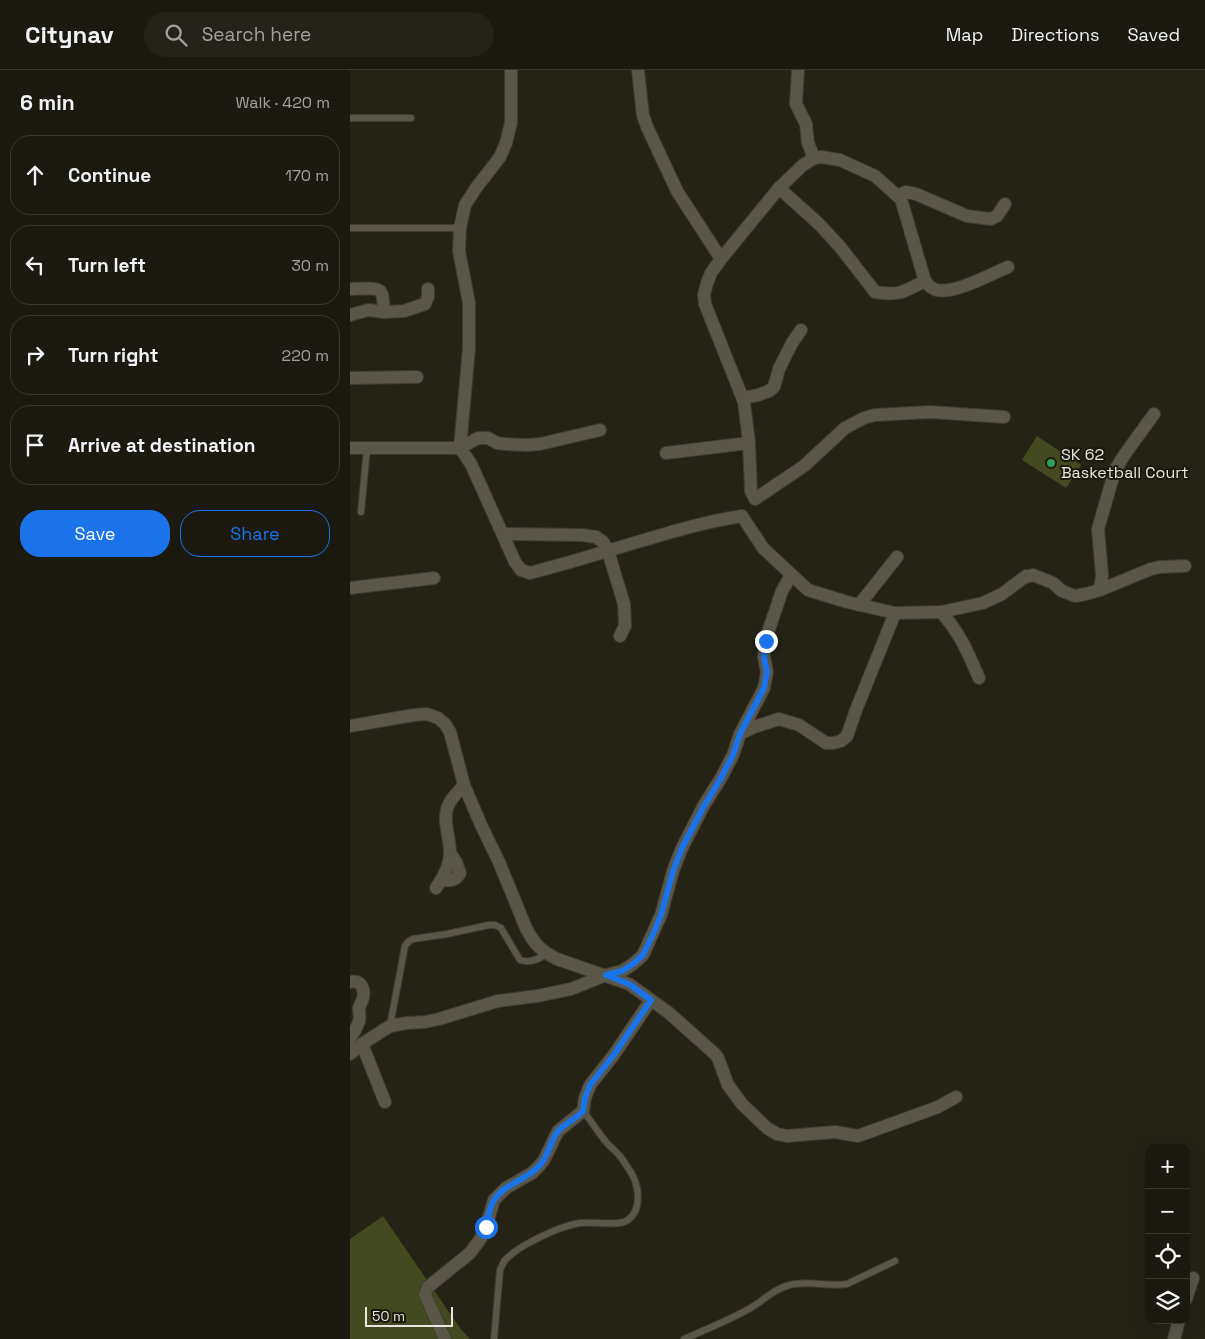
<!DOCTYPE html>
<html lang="en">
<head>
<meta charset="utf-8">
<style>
  :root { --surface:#1c1a10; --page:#252319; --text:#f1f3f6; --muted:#a0a19f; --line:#3a3830; --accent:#1a73e8 }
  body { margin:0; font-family:"Space Grotesk",sans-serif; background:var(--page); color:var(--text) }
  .controls { position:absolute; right:15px; bottom:15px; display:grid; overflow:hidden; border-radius:10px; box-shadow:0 5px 20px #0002 }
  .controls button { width:45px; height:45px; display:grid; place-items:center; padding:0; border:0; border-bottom:1px solid var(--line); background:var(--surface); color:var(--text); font:25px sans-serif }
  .scale { position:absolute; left:15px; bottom:12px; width:88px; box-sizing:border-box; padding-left:5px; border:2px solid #e8e6de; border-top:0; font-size:14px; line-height:18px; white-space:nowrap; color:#e8e6de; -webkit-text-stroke:4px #1c190d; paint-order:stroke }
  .stop { position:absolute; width:15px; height:15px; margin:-11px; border:4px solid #1a73e8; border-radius:50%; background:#fff }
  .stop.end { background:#1a73e8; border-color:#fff; box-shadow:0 1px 5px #0008 }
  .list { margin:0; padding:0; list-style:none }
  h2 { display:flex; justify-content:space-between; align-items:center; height:65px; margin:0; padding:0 20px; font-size:21px }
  h2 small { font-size:16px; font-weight:400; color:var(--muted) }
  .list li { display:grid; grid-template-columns:32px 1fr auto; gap:15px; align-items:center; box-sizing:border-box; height:80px; margin:0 10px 10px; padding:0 10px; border:1px solid var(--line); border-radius:20px }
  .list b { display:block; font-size:19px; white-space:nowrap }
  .list em { font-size:16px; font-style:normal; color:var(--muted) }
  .actions { display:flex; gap:10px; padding:15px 20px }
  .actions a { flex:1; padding:11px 0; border:1px solid var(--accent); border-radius:20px; text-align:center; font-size:18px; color:var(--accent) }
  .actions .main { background:var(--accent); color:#fff }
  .icon { flex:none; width:28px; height:28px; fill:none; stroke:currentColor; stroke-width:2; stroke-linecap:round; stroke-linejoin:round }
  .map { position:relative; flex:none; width:855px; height:1269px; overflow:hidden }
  header { display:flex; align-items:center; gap:30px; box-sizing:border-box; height:70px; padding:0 25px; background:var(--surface); border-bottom:1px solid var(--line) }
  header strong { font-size:24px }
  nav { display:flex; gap:28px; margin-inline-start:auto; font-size:18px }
  .search { width:350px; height:45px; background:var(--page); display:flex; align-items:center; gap:12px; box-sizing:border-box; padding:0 18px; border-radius:28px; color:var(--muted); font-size:19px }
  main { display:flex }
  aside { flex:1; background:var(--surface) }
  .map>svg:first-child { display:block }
</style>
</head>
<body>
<header>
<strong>Citynav</strong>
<div class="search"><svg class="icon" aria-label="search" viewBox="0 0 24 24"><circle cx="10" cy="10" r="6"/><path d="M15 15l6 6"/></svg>Search here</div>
<nav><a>Map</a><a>Directions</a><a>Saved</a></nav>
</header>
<main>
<aside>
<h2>6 min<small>Walk · 420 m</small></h2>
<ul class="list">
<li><svg class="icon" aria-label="ahead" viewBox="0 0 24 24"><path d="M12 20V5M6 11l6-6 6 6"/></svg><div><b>Continue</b></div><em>170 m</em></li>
<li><svg class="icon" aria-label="left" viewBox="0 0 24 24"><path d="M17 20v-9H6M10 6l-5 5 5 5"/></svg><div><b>Turn left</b></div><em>30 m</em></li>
<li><svg class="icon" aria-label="right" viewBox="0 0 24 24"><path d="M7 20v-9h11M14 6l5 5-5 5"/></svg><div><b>Turn right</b></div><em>220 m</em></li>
<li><svg class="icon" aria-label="arrive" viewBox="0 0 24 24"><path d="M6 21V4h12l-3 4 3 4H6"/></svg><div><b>Arrive at destination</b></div></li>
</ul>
<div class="actions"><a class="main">Save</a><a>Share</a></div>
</aside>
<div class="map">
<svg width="855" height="1269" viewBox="0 0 855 1269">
  <rect width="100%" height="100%" fill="#252216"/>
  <g fill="#444a1f">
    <path d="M687 366 731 395 716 418 672 390Z"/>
    <path d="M33 1146 110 1258 120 1269H0V1169Z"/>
  </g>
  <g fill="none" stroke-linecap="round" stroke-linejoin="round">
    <g stroke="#3e3c33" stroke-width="8">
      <g id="service">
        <path d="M0 48H61"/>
        <path d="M0 158H110"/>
        <path d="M11 442 17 378"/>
        <path d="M40 956 55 876 58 872 63 869 97 864 139 855H145L151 858 170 890C179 893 188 890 196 884"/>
        <path d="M144 1269 150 1200C152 1196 153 1193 155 1190 169 1175 210 1156 230 1153 243 1151 268 1157 278 1150 292 1140 289 1117 282 1104 278 1098 274 1091 269 1085 265 1080 260 1077 256 1072 248 1062 241 1051 233 1041"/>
        <path d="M334 1269C355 1260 377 1251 397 1240 411 1233 424 1218 440 1215 458 1210 478 1217 497 1214L545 1191"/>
      </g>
    </g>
    <g stroke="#3e3c33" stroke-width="14">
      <g id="minor">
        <path d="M288 0 293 46 298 59 327 121 371 189"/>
        <path d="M448 0 446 34 456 54 458 73 464 88"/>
        <path d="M429 118 470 155 491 178 525 222C550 226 553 222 575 211"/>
        <path d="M551 129 553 123 556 122 566 124 617 146 641 149 647 146 655 134"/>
        <path d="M0 219C6 219 26 217 30 221 34 225 33 236 34 242"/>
        <path d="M0 245 18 240 34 242 54 241 75 234 78 227V219"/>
        <path d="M0 308 67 307"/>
        <path d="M393 328 408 325 419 321 424 317 429 299 442 273 451 260"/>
        <path d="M654 347 580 342 525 345 514 348 495 358 454 396 405 429 401 421 399 373 394 332 355 234 354 225 357 213 361 203 371 189 429 118 453 95 464 88 471 87 490 90 525 106 551 129 575 211C578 215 582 219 587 220 605 224 641 204 658 197"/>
        <path d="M0 378H110L121 394 165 492 171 500 180 503C206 496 232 489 257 481 302 468 346 453 392 446L413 478 458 520 497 532 545 543 591 542 633 533 652 524 676 506V507L683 505 703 513 712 521 725 526 736 524 750 520 752 505 748 459 765 400 775 384 804 344"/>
        <path d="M110 378 119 278V233L109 181 110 158 115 135 126 118 150 87 156 73 161 53V0"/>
        <path d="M110 378 128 368H138L147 373 155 374 177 375 190 374 250 360"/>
        <path d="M316 383 399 373"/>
        <path d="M153 464 232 465 246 467 253 472 258 481 274 534 275 556 270 566"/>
        <path d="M0 518 84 508"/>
        <path d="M750 520 801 499 810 497 835 496"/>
        <path d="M509 535 547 487"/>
        <path d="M591 542C610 563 618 583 629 608"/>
        <path d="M0 656 64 645 77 644 88 648 95 654 100 662 114 715 131 755 149 792 176 858C184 874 191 881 207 889L279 914 319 943 365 984 368 988 378 1015 392 1034 417 1058 427 1064 437 1066 485 1062 508 1066 588 1037 606 1027"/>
        <path d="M390 664 404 657 429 649 449 655 476 673H483L491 671 497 666 506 640 545 543"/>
        <path d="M91 810C99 811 106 811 110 803L106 792 100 783"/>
        <path d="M86 818C93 808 99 797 100 785 101 769 91 749 99 734 102 727 109 721 114 715"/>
        <path d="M0 912C12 909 16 921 12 931 11 934 10 935 9 938 9 944 11 949 8 954 6 959 3 964 0 969"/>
        <path d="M12 974 35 1032"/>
        <path d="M0 984 12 974 40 956 57 953 75 952 89 949 148 931 187 926 221 919 256 905 272 901 283 894 293 885 311 845 323 801 332 778 354 735 371 708 383 685 390 664 414 618 417 602 414 587 415 571 432 521 441 505"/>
        <path d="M836 1229 843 1208"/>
        <path d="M95 1269 76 1227 75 1224 78 1217 120 1183 131 1168 136 1157 144 1130 156 1118 182 1103 189 1096 194 1090 208 1061 233 1041 235 1028 240 1015 263 986 301 930"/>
        <path d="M824 1269 829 1250"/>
      </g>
    </g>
    <use href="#service" stroke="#5a5749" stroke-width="6"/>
    <use href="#minor" stroke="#5a5749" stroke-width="12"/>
  </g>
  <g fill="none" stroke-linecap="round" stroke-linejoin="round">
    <path stroke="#1a73e8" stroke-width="6" d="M136 1157C138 1148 139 1138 144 1130 155 1113 177 1110 190 1095 199 1085 200 1070 209 1060 216 1053 226 1049 233 1041L235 1028 240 1015 263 986 301 930 279 914 256 905 272 901 283 894 293 885 305 860 311 845 323 801 332 778 354 736 371 708 383 685 390 664 414 618 417 602 414 587 416 571"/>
  </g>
  <circle fill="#2e9e5b" stroke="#1c190d" stroke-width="2" cx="701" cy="393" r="5"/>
  <g text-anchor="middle" stroke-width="4" stroke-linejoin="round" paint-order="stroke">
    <g font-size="16" fill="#e8e6de" stroke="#1c190d" text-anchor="start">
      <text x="711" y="390">SK 62<tspan x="711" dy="18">Basketball Court</tspan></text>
    </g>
  </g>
</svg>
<div class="controls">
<button>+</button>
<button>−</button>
<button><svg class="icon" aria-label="locate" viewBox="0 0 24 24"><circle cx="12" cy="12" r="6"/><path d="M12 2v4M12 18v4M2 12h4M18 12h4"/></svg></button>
<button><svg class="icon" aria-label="layers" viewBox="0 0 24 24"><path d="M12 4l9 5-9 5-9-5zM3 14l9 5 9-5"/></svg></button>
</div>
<div class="scale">50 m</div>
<div class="stop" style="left:136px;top:1157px"></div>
<div class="stop end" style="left:416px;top:571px"></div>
</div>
</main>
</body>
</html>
